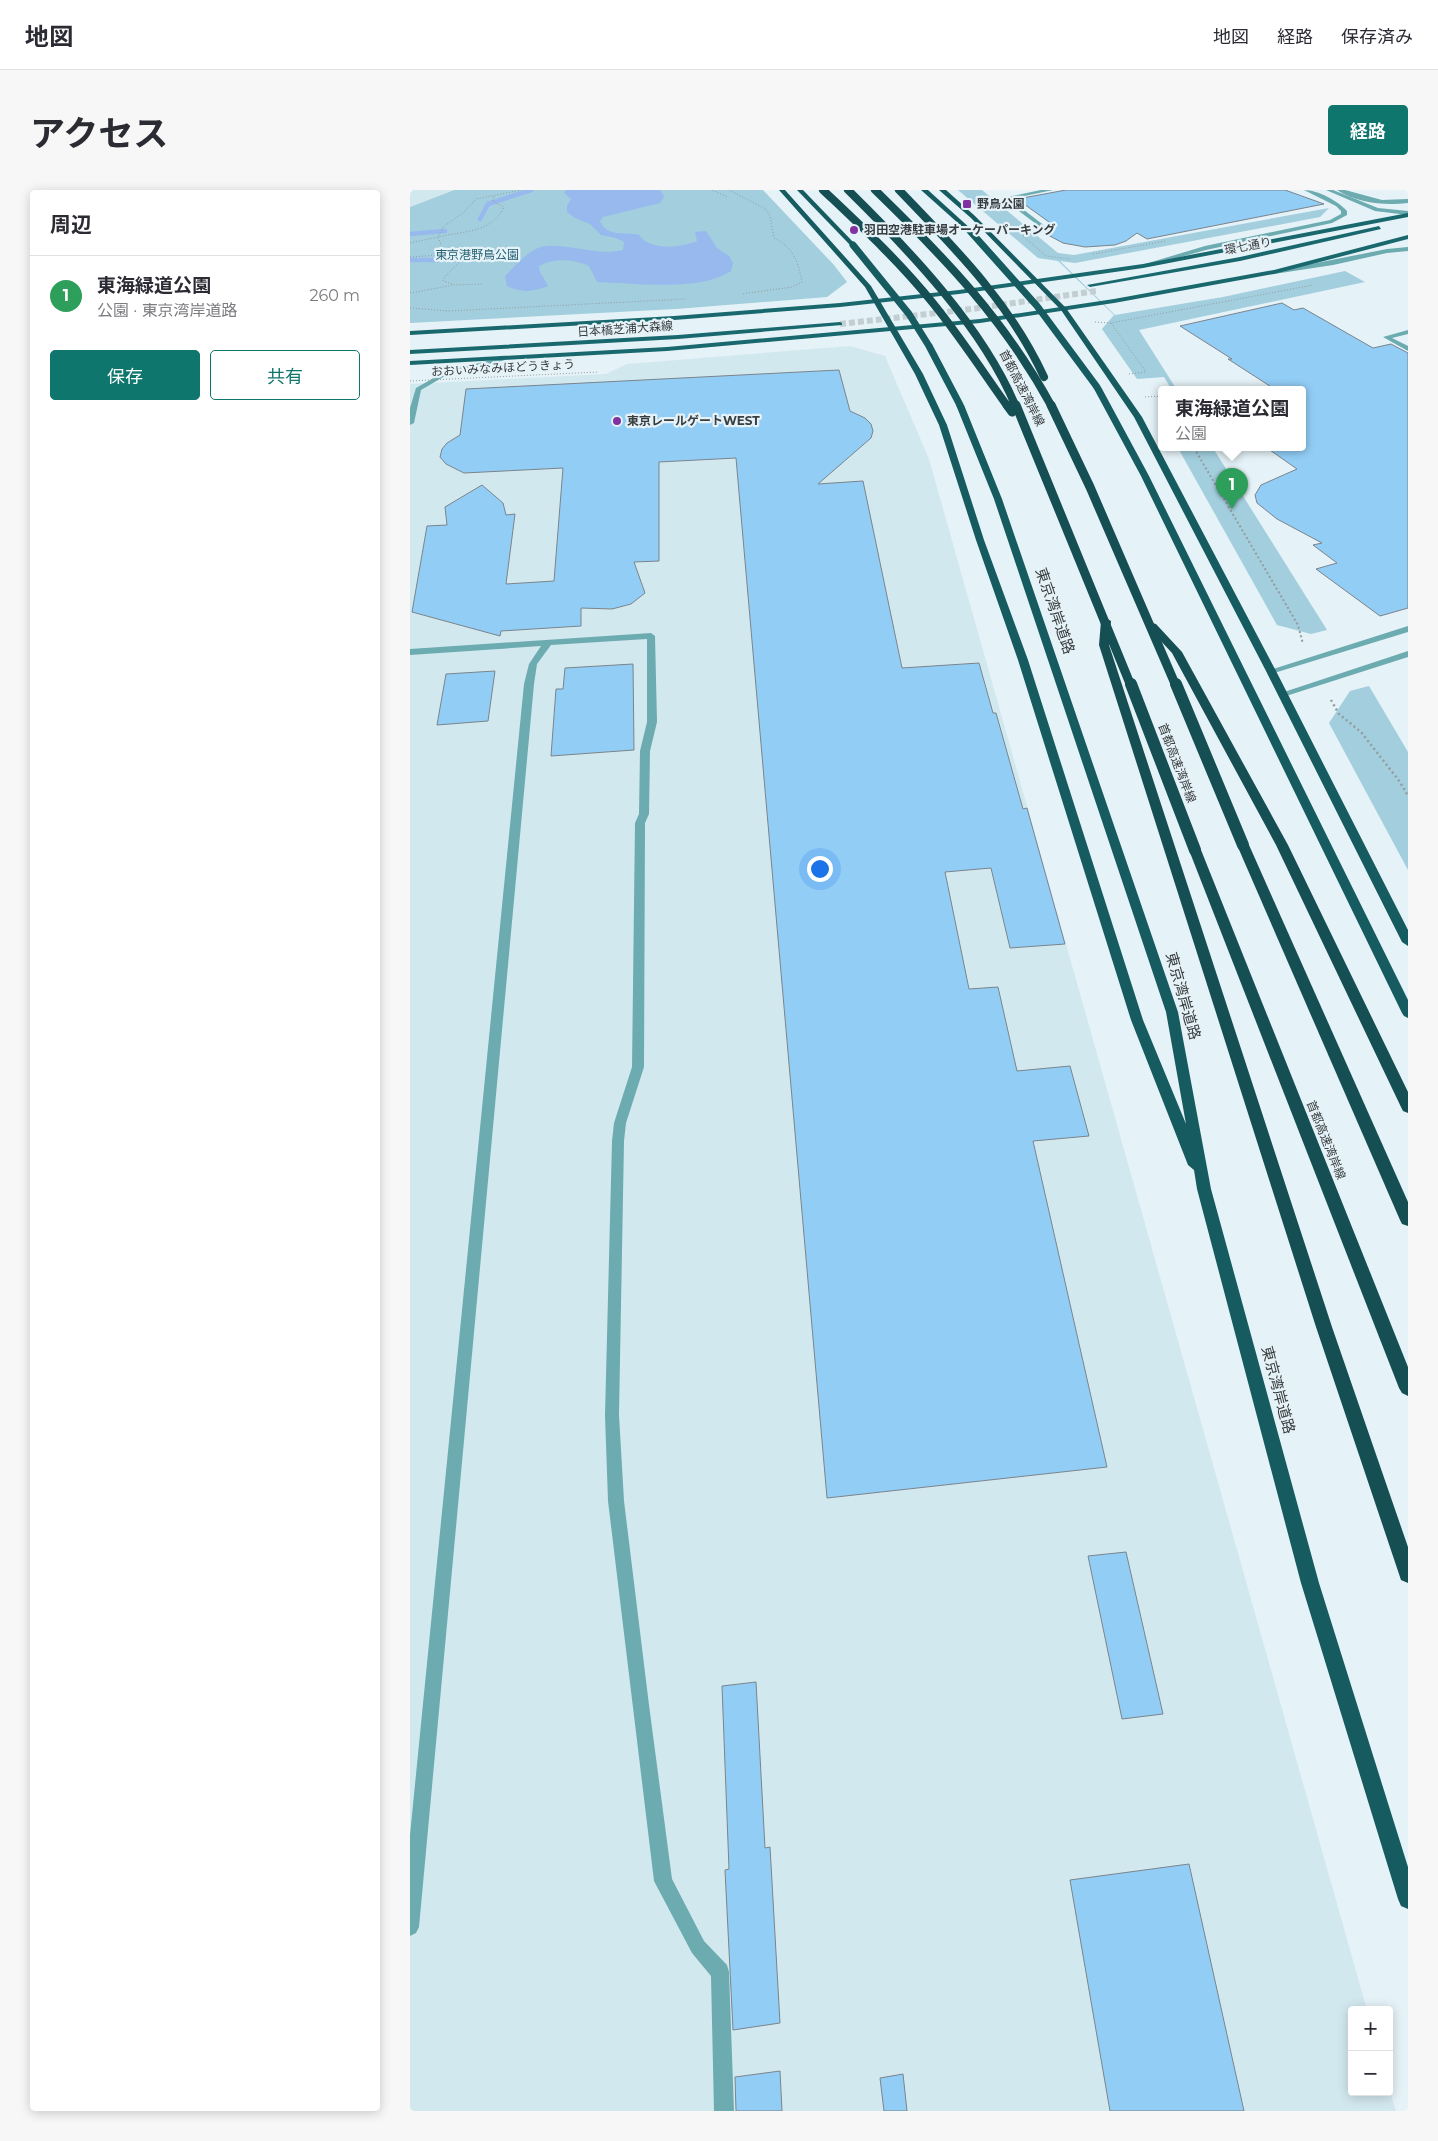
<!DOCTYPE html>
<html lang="ja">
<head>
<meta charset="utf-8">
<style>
  :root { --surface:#fff; --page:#f7f7f7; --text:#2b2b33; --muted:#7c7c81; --line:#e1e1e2; --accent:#0f766e }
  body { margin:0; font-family:Montserrat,"Noto Sans JP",sans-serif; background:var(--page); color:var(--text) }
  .controls { position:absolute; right:15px; bottom:15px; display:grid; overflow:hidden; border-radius:5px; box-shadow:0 2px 12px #0003 }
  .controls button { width:45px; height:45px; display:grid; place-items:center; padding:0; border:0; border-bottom:1px solid var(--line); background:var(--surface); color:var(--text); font:25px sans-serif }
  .you { position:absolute; left:409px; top:678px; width:18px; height:18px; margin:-12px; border:4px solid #fff; border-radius:50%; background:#1a73e8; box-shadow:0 0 0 8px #1a73e833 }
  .badge { display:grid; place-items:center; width:32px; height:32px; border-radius:50%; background:var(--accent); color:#fff; font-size:16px; font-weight:700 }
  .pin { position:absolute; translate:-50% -41px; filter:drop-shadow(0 1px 2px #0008) }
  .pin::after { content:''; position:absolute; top:26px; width:18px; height:15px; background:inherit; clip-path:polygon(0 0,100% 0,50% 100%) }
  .popup { position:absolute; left:748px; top:196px; width:148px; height:65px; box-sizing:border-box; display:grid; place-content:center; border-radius:5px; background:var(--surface); filter:drop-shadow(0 1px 4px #0005); font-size:16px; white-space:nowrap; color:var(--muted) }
  .popup b { font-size:19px; color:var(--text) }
  .popup::after { content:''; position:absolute; left:50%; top:100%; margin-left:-10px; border:10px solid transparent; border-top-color:var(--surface) }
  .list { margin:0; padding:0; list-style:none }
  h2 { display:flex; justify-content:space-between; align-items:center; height:65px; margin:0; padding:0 20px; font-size:21px }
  h2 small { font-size:16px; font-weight:400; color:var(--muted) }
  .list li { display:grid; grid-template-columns:32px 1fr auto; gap:15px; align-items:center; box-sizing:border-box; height:80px; padding:0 20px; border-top:1px solid var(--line) }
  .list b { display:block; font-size:19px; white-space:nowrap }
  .list p { margin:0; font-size:16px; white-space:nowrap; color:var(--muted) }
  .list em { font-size:16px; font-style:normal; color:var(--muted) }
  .actions { display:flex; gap:10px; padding:15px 20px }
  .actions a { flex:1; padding:11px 0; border:1px solid var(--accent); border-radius:5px; text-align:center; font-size:18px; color:var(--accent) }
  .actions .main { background:var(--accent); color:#fff }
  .map { position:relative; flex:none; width:998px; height:1921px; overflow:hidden; border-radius:5px }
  header { display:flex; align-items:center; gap:30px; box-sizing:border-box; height:70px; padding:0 25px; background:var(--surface); border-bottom:1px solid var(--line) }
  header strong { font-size:24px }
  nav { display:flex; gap:28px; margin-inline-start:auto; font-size:18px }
  .intro { display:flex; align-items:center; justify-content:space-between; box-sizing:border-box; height:120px; padding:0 30px }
  h1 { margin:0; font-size:35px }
  .button { padding:12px 22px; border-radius:5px; background:var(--accent); color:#fff; font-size:18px; font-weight:700 }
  main { display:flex; gap:30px; padding:0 30px }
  aside { flex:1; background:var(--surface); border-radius:5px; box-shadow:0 2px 12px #0003 }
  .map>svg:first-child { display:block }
</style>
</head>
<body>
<header>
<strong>地図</strong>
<nav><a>地図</a><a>経路</a><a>保存済み</a></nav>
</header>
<div class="intro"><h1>アクセス</h1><a class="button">経路</a></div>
<main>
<aside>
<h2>周辺<small></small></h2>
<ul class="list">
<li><span class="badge" style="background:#2e9e5b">1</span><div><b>東海緑道公園</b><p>公園 · 東京湾岸道路</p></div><em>260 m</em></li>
</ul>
<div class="actions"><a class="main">保存</a><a>共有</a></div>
</aside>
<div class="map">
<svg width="998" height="1921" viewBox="0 0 998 1921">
  <rect width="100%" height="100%" fill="#e5f2f7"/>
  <g fill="#d2e8ef">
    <path d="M0 0H43L0 17Z"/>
    <path d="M440 156 475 166 519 269 957 1820H942V1902H979V1898L986 1921H0V194L196 184 217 174Z"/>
  </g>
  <g fill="#a2cedd">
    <path d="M44 0H353L424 75 437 92 417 107 266 119 0 133V17Z"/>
    <path d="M548 0H572L648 63 664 65 919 18 910 27 665 73 650 71 705 125 813 107 935 81 955 92 729 140 767 200H762L754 187 727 189 692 139 704 125 648 71 628 68Z"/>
    <path d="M768 258H803L917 440 901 444 867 435Z"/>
    <path d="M959 496 998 562V680L919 533 940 501Z"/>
  </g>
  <path fill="#97b9ee" d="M156 0H250L254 7 250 13 193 27 190 31C197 48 214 41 229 45 240 61 271 58 287 51L285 42 296 41 307 58 319 66 323 73 321 81C290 102 223 93 187 92L179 76C163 69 145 68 129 76L130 82 138 96C125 102 110 103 97 96L95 86C105 76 115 64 128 58 149 50 185 67 213 60L214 52 206 48 191 45 180 34 165 28 157 22V16L161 9 154 3Z"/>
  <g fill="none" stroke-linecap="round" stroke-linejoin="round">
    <g stroke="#97b9ee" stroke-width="4.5">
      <path d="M70 29 78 14 121 0"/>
      <path d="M0 44 35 41"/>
      <path d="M0 70H28"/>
    </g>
  </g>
  <g fill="#92cdf6" stroke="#7b848b">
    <path d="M656 0H875L914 14 737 49 727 43 716 51 705 55 675 57 653 53 638 45 639 32 607 9Z"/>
    <path d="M872 113 884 120 893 118 963 158 981 154 998 163V418L970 426 906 379 927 373 903 355 912 353 867 329 847 313 845 305 851 295 887 279 857 258H892V200H866L818 169H822L770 136Z"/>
    <path d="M429 180 440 221 455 228 461 234 463 241 461 248 408 294 453 291 492 478 569 473 583 523H586L613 619 617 618 655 754 600 758 581 678 535 682 559 799 588 797 607 881 660 876 679 946 623 951 697 1277 417 1308 326 268 249 272V371L224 372 235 403 221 414 202 419 171 418V436L91 441 90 446 2 422 17 336 37 335 35 317 72 295 93 313 96 325 105 324 96 394 144 391 153 278 54 283 36 274 30 267 32 259 37 253 50 245 56 199Z"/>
    <path d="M223 474 224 560 141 566 146 499H153L155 478Z"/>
    <path d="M85 481 78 531 27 535 36 484Z"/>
    <path d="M716 1362 753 1524 712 1529 678 1366Z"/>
    <path d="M346 1492 355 1658 360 1657 370 1833 323 1840 315 1680 319 1679 312 1496Z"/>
    <path d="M779 1674 834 1921H700L660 1690Z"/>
    <path d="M370 1881 372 1921H326L325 1887Z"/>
    <path d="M493 1884 497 1921H474L470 1888Z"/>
  </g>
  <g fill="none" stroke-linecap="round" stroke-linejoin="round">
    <path stroke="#c2ced2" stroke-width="6" stroke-dasharray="6 3" stroke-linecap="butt" d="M430 134 562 119 686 101"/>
    <g stroke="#939c9f" stroke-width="1" stroke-dasharray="1 2" stroke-linecap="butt">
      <path d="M302 0 318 7"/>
      <path d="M319 0 356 19 360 26 364 48C384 58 388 72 392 92L382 97 332 104"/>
      <path d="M604 38 636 66 660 69"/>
      <path d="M0 53 28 47 33 37 53 23 66 9 111 0"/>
      <path d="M42 63 32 57 28 47C53 41 82 43 94 17L83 11 84 6"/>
      <path d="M683 64 756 51"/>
      <path d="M0 67 45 64 53 68C48 76 36 82 33 91L45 95 72 94"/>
      <path d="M0 103 44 95"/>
      <path d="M0 118 39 121 276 109"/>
      <path d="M685 132 701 133 903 95"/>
      <path d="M701 133 736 182"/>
      <path d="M719 184 735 182"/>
      <path d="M735 207 752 206"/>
    </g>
    <path stroke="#939c9f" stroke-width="2" stroke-dasharray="2 2.5" stroke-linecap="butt" d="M784 258 888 435 893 454"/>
    <path stroke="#939c9f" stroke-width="2.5" stroke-dasharray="2 3" stroke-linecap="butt" d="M921 510 929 524 951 542 990 592 998 606"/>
    <g fill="#6cabb0" fill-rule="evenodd">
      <path d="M631 0H643L600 9 636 37 634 40 592 8Z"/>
      <path d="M998 140V144L982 148 998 156V161L973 147Z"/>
      <path d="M98 166 100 167V169L40 183 11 200 4 233 0 235V218L6 198 36 181Z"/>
      <path d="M241 443 245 446 247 532 240 561 239 624 235 633 234 877 216 933 214 951 209 1225 214 1311 239 1515 262 1689 294 1751 317 1775 319 1782 324 1921H304L301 1786 282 1763 244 1691 198 1311 195 1225 202 951 204 933 222 877 225 633 229 624 230 561 237 532V449L141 455 127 474 124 494 9 1737 6 1743 0 1746V1645L114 494 119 474 131 456 0 465V459Z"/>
    </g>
    <path fill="#6cabb0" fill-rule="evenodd" d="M927 0H935L972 10 998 9V13C975 16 947 13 927 0Z"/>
    <g fill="#6cabb0" fill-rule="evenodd">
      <path d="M894 0C908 0 928 11 937 21V25L922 33 796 60 738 76 735 74 795 56 920 30 931 24V21L926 16Z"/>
      <path d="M916 0H923L968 18 998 21V25L965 21Z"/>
      <path d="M998 57V61L977 63 923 75 864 84 861 82 977 59Z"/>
      <path d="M998 436V442L864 483H858L857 481Z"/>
      <path d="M998 461V467L876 506 873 507 868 504Z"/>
    </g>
    <g fill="#18686e" fill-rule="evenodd">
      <path d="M998 23V27L733 78 549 104 430 117 264 130 0 145V141L264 126 430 113 549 100 733 74Z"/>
      <path d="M969 36 971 39 830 71 680 97 677 95 830 67Z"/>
      <path d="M998 45V49L864 84 704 113 570 133 257 161 0 175V171L257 157 570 129 704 109 864 80Z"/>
      <path d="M430 132 432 133V135L268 149 0 164V160L268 145Z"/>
    </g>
    <g fill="#165b60" fill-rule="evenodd">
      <path d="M369 0H375L461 96 513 184 537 235 574 350 618 470 733 830 776 934 756 822 584 309 546 215 547 213 554 215 592 309 768 822 801 999 909 1393 998 1677V1719L991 1716 988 1709 891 1393 787 999 784 980 778 975 721 830 608 470 566 350 529 235 505 184 455 97Z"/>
      <path d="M387 0H393L445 54V56H441Z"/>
      <path d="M511 0H518L562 40V42H558Z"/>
      <path d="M529 0H536L565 26 656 118 732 227 866 481 998 740V756L992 752 856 481 724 227 651 120 561 28Z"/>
      <path d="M684 195 691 197 739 286 998 810V828L994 826 992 823 731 286 683 197Z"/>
    </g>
    <g fill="#154e53" fill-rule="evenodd">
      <path d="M696 428 701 431 699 455 922 1137 998 1357V1393L991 1390 989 1384 906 1137 689 455 691 431Z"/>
      <path d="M742 433 746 434 772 462 878 655 998 902V923L993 921 991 917 866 655 762 463 737 436Z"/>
      <path d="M833 651 839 655 998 1012V1036L992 1034 990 1030 827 655Z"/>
      <path d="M785 656 791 660 998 1177V1206L992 1203 989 1198 779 660Z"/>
    </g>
    <path stroke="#939c9f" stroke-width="1" stroke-dasharray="1 2" stroke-linecap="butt" d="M0 191 188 182"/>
    <g stroke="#165b60" stroke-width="7">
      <path d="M560 41 627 116 687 197"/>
      <path d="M443 55 499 124 519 156 550 215"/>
    </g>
    <g stroke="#154e53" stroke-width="8">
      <path d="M413 0C451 36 489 71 522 112 549 145 573 182 598 217"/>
      <path d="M438 0C499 60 573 137 606 217"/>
      <path d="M465 0C536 69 594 129 642 217"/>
      <path d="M489 0C545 58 600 113 634 187"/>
    </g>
    <g stroke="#154e53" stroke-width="9">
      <path d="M597 215 602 222"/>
      <path d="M606 215 721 496"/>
      <path d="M641 215 680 297 766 496"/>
    </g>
    <g stroke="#154e53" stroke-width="12">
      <path d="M721 494 785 660"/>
      <path d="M766 494 833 655"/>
    </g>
  </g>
  <g fill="#8231a1" stroke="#e5f2f7" stroke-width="2">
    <rect x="552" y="9" width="10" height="10" rx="2.5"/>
    <circle cx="444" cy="40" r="5"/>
    <circle cx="207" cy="231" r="5"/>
  </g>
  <g text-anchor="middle" stroke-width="4.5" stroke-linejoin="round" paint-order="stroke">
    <g font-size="12" font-weight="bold" fill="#383d3f" stroke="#e5f2f7" text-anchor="start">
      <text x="567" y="18">野鳥公園</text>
      <text x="454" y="44">羽田空港駐車場オーケーパーキング</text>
      <text x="217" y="235">東京レールゲートWEST</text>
    </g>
    <g font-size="12" fill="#383d3f" stroke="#e5f2f7">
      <text transform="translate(838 56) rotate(-11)" y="4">環七通り</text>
      <text transform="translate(215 139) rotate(-4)" y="4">日本橋芝浦大森線</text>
      <text transform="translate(93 178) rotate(-3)" y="4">おおいみなみほどうきょう</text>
      <text transform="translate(612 198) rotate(63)" y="4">首都高速湾岸線</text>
      <text transform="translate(767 573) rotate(69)" y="4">首都高速湾岸線</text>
      <text transform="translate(916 950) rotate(68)" y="4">首都高速湾岸線</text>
    </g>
    <g font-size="12" fill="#236073" stroke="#e5f2f7">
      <text x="67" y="69">東京港野鳥公園</text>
    </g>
    <g font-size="15" fill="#383d3f" stroke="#e5f2f7">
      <text transform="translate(645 421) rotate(71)" y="5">東京湾岸道路</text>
      <text transform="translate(773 806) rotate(74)" y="5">東京湾岸道路</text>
      <text transform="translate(868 1200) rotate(75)" y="5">東京湾岸道路</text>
    </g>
  </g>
</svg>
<div class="controls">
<button>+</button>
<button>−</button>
</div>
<div class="you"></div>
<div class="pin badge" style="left:822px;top:319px;background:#2e9e5b">1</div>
<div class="popup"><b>東海緑道公園</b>公園</div>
</div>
</main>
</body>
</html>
